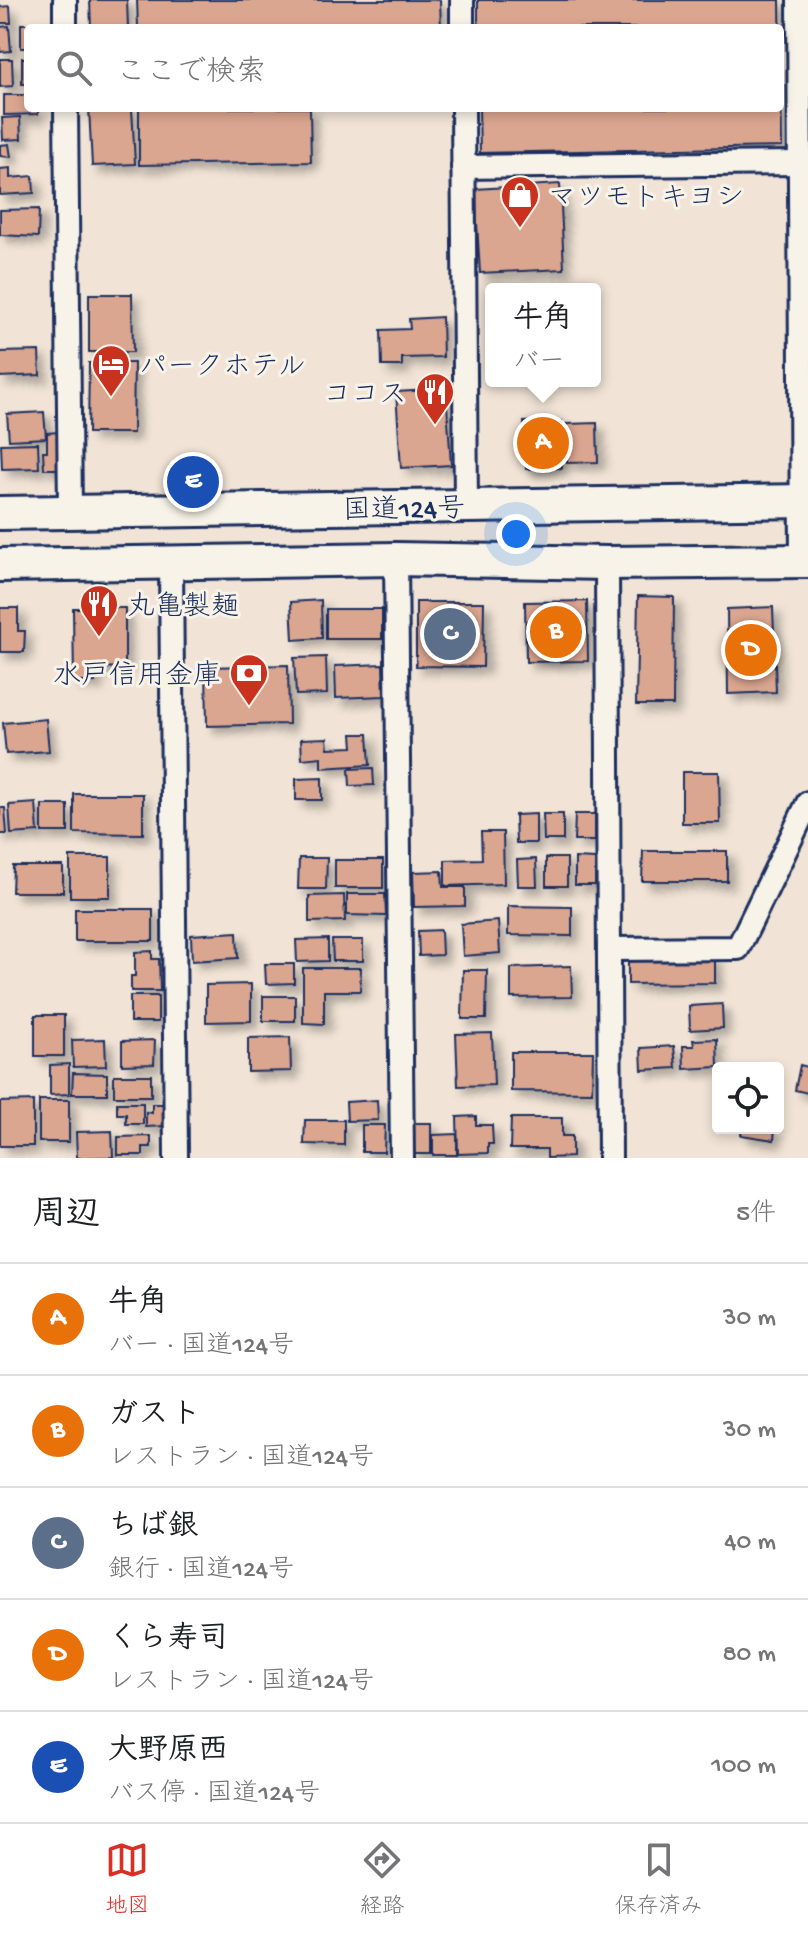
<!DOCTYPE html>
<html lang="ja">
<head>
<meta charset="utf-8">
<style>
  :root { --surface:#fff; --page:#f6f6f6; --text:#202124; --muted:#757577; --line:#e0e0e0; --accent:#d93025 }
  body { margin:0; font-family:"Gochi Hand","Klee One",sans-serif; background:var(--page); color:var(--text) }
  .controls { position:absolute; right:24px; bottom:24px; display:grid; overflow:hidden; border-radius:8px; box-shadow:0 4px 12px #0003 }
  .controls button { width:72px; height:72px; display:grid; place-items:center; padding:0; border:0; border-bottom:2px solid var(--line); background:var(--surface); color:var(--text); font:40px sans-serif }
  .you { position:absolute; left:516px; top:534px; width:28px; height:28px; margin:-20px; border:6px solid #fff; border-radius:50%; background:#1a73e8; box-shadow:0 0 0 12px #1a73e833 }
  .badge { display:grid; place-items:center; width:52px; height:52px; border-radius:50%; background:var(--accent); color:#fff; font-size:26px; font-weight:700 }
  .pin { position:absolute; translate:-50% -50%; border:4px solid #fff; box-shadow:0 2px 8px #0006 }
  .popup { position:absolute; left:485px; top:283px; width:116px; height:104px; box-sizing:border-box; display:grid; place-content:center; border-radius:8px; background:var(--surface); filter:drop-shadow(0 2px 6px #0005); font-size:26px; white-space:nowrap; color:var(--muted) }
  .popup b { font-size:30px; color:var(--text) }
  .popup::after { content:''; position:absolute; left:50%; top:100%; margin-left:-16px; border:16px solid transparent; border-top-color:var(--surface) }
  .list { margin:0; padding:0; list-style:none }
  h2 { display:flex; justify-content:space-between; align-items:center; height:104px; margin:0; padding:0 32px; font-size:34px }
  h2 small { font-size:26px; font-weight:400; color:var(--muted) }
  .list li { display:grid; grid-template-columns:52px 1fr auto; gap:24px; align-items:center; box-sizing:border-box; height:112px; padding:0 32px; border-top:2px solid var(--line) }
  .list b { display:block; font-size:30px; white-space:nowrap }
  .list p { margin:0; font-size:26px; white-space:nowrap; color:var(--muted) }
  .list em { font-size:26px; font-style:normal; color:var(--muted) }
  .icon { flex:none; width:44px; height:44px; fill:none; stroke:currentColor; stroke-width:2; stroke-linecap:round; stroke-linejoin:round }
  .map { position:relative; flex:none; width:808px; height:1158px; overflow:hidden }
  .search { position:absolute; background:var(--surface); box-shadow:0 4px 12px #0003; left:24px; right:24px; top:24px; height:88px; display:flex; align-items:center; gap:20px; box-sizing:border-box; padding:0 28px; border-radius:8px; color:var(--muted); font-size:30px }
  .sheet { height:664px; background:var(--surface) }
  nav { display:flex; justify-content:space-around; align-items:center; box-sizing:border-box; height:112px; border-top:2px solid var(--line); background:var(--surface); font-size:22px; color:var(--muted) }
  nav a { display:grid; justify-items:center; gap:4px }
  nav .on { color:var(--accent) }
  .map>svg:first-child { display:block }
</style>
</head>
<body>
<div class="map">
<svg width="808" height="1158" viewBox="0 0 808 1158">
  <defs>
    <filter id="shadow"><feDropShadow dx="7" dy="7" stdDeviation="4" flood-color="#0004"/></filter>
  </defs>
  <rect width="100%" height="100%" fill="#f1e4d6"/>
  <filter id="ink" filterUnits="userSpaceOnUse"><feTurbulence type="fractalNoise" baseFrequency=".0125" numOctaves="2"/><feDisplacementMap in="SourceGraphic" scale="16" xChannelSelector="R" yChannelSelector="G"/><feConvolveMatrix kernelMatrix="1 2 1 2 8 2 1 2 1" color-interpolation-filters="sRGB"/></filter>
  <g filter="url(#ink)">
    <g fill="#dba690" stroke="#1b2f5e" stroke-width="2" filter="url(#shadow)">
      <path d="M90 0H127L128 28H91Z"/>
      <path d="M137 0H440L441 28H138Z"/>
      <path d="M478 0H780L782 147 480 153 479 108H780V28H478Z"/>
      <path d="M10 6 11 23H0V7Z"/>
      <path d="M21 24H40V28H28V48H21Z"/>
      <path d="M9 26 11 51 0 52V27Z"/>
      <rect x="22" y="58" width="6" height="26"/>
      <path d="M0 59H12L13 86 0 87Z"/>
      <path d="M4 95H28V108H38V114L4 115Z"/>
      <path d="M89 108H132L135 164 92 166Z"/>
      <path d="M139 108H310L311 162 139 165Z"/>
      <path d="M20 117 21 139 3 140 2 118Z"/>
      <path d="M9 144 11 157 0 156V145Z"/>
      <path d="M10 168V178L33 176 34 193 0 195V169Z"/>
      <path d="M560 184 564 269 480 273 475 189Z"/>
      <path d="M39 209 38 237 0 235V210Z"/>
      <path d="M89 294H132L133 352H89Z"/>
      <path d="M442 317 443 357 402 358V366H382L381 330 410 329 409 319Z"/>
      <path d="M39 351 40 375 0 377V352Z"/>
      <path d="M89 363H134L133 433H88Z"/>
      <path d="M446 389 451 465 401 468 396 392Z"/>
      <path d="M44 412 46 438 9 440 7 414Z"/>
      <path d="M561 421 562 468 526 469 524 422Z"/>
      <path d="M597 423 598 462 567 463 566 424Z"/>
      <path d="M58 432 59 469H44L43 451H47V433Z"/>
      <path d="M38 443 39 468 2 469 1 444Z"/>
      <path d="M638 596 674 597 673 705H636Z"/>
      <path d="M321 600 322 638 293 640 291 602Z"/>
      <path d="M587 601 588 661 526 662 525 602Z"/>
      <path d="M416 602H484L483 667 416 666Z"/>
      <path d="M773 607 776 692 728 694 727 609Z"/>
      <path d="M0 608H18V631H25L24 652H0Z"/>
      <path d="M73 608H125V667L95 668V682H74Z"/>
      <rect x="326" y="609" width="56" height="30"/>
      <path d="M326 657 327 694 296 695 294 658Z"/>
      <path d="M383 664 384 696 336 698 335 666Z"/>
      <path d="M288 665 289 724 207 726 206 667Z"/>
      <path d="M46 719 49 751 6 754 3 723Z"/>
      <path d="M352 734H368L370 765 321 768V757L302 759 301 739 327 738 328 748 353 747Z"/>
      <path d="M373 768 374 785 350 786 349 769Z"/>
      <path d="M682 772H719L720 823H682Z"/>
      <path d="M322 778V800H296V779Z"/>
      <path d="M74 794H143V834L74 833Z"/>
      <path d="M36 803 38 832 11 834 9 805Z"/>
      <rect x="42" y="805" width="26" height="27"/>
      <path d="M0 808H5L7 834H0Z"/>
      <path d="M536 814V843H516L515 815Z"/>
      <path d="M543 814H563V840H544Z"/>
      <path d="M575 814H595V841H574Z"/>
      <path d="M481 832H503L504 884 445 886V860L482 859Z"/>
      <path d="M643 851H727V881H642Z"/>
      <rect x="70" y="857" width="40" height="40"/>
      <path d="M299 858H327L326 889H298Z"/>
      <rect x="546" y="858" width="21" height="28"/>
      <path d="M575 858 595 859V885H575Z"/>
      <path d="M536 859 537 886H518L517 860Z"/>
      <rect x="335" y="860" width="48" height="28"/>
      <path d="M13 866H63V892H12Z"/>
      <path d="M442 871 443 887H465V906L414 907 413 872Z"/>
      <path d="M347 894H385L386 916 347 915Z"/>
      <path d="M344 895 345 921 309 922V896Z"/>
      <path d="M508 906 572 907V936L508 935Z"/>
      <rect x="75" y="909" width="78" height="32"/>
      <path d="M498 921 500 953 463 956 461 924Z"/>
      <path d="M441 930 442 955 419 956 418 931Z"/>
      <path d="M237 932 238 958 192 961 191 935Z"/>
      <path d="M328 939V961L297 962 296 940Z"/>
      <path d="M332 940H363V961H333Z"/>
      <path d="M152 951V959H159L160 991H131V976H135V952Z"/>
      <path d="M715 956V983L628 984V957Z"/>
      <path d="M265 964H294V983L266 984Z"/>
      <path d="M571 966 572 997 511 998V968Z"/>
      <path d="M303 968H361L360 991H324V1024L303 1023Z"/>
      <path d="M463 970H487L486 1019H462Z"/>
      <path d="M251 984V1021L206 1022V985Z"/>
      <rect x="130" y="996" width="28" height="26"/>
      <rect x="263" y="996" width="32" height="25"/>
      <path d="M722 1004 723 1028 690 1030 689 1006Z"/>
      <rect x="35" y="1015" width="29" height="41"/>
      <path d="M492 1033 494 1085 458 1086 456 1034Z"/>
      <path d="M290 1037 291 1071 248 1072V1038Z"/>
      <path d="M105 1039 106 1066 73 1067 72 1040Z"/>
      <path d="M717 1039 718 1067 684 1069 683 1046H694L693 1040Z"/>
      <path d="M155 1040 154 1064 122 1065V1041Z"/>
      <path d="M674 1046 676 1068 642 1070 641 1048Z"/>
      <path d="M511 1052H593L592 1092 511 1091Z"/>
      <path d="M69 1064V1094L50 1095V1065Z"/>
      <path d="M800 1065 808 1067V1093L795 1090Z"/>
      <path d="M73 1073 107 1074V1094H72Z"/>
      <rect x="114" y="1075" width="37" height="21"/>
      <rect x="39" y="1100" width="30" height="42"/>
      <path d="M377 1100 378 1120 347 1121 346 1102Z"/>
      <path d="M33 1101V1146H0V1102Z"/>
      <path d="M117 1103H143V1124H126V1114H117Z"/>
      <path d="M152 1104H166V1126L146 1127V1112L152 1113Z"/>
      <path d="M476 1116V1125H492L493 1144H488V1153L458 1154 457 1117Z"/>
      <path d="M511 1118H562V1136H572V1157L547 1158V1149H510Z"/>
      <path d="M305 1120H344V1145L304 1144Z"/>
      <path d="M412 1123H431V1154H411Z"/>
      <path d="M362 1125H385L384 1152H362Z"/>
      <path d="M742 1128H775L774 1140 741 1135Z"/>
      <path d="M112 1131 113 1157 77 1158 76 1132Z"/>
      <path d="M457 1134V1155H433V1135Z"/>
      <path d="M151 1136V1147H143V1155H118V1137Z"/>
    </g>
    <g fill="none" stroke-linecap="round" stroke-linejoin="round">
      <g stroke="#1b2f5e" stroke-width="28">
        <g id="minor">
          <path d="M65 0V28"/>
          <path d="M462 0V28"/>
          <path d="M799 0 802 561"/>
          <path d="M66 108 70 512"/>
          <path d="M463 108 466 506"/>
          <path d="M463 167 799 163"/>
          <path d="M396 559 402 1158"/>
          <path d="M171 563 176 1158"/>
          <path d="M607 563 610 1158"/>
          <path d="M610 949 738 948 808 803"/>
        </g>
      </g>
      <g stroke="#1b2f5e" stroke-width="38">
        <g id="highway">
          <path d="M0 513 808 501"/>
          <path d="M0 565 396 559 607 563 808 561"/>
        </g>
      </g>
      <use href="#minor" stroke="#f7f3e8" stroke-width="22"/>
      <use href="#highway" stroke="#f7f3e8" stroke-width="32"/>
    </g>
  </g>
  <defs>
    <g id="shop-pin" transform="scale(2)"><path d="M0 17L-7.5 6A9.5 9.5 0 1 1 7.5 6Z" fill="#c8321e" stroke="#f7f3e8"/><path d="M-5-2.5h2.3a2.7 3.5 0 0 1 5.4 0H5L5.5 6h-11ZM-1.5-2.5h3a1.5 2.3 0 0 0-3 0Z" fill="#fff"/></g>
    <g id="hotel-pin" transform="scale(2)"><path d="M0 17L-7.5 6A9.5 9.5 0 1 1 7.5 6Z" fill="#c8321e" stroke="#f7f3e8"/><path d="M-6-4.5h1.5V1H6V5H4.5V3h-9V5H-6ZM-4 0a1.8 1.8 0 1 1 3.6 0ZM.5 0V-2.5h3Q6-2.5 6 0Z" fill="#fff"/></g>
    <g id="restaurant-pin" transform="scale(2)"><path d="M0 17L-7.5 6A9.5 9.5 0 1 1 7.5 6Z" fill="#c8321e" stroke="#f7f3e8"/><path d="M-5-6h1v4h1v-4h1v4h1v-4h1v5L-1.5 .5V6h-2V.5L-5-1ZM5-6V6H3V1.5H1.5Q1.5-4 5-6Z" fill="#fff"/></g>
    <g id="bank-pin" transform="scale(2)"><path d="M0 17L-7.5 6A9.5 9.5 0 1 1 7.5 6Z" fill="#c8321e" stroke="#f7f3e8"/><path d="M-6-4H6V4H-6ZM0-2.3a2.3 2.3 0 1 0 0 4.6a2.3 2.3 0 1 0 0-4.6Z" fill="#fff"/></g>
  </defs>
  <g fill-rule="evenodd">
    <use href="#shop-pin" x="520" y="195"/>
    <use href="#hotel-pin" x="111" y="364"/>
    <use href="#restaurant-pin" x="435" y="392"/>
    <use href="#restaurant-pin" x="99" y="604"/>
    <use href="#bank-pin" x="249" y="673"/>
  </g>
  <g text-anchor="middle" stroke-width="6" stroke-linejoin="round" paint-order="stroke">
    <g font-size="28" fill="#1b2f5e" stroke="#f7f3e8" text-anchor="start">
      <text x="548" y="205">マツモトキヨシ</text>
      <text x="139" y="374">パークホテル</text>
      <text x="407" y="402" text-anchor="end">ココス</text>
      <text x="127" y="614">丸亀製麺</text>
      <text x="221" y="683" text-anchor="end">水戸信用金庫</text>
    </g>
    <g font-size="28" fill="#1b2f5e" stroke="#f7f3e8">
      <text transform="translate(404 507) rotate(-1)" y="10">国道124号</text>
    </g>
  </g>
</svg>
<div class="controls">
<button><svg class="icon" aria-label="locate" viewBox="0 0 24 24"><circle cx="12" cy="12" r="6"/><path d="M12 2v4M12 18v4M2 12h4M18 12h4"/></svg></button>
</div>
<div class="you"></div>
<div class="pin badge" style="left:543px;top:443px;background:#e8710a">A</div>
<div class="popup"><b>牛角</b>バー</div>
<div class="pin badge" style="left:556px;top:632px;background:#e8710a">B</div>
<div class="pin badge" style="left:450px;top:634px;background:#5c6f8a">C</div>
<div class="pin badge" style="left:751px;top:650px;background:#e8710a">D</div>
<div class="pin badge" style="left:193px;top:482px;background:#1a4fb4">E</div>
<div class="search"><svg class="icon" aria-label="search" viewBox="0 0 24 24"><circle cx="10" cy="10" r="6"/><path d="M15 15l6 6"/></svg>ここで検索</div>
</div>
<section class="sheet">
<h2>周辺<small>5件</small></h2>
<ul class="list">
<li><span class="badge" style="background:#e8710a">A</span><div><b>牛角</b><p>バー · 国道124号</p></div><em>30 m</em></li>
<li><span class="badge" style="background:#e8710a">B</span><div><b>ガスト</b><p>レストラン · 国道124号</p></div><em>30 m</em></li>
<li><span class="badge" style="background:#5c6f8a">C</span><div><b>ちば銀</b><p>銀行 · 国道124号</p></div><em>40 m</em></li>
<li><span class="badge" style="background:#e8710a">D</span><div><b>くら寿司</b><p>レストラン · 国道124号</p></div><em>80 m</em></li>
<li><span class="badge" style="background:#1a4fb4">E</span><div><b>大野原西</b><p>バス停 · 国道124号</p></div><em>100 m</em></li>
</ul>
</section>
<nav>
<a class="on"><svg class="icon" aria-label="map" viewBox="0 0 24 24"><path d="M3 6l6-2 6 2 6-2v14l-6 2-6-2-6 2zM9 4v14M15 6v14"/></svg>地図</a>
<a><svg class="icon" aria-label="directions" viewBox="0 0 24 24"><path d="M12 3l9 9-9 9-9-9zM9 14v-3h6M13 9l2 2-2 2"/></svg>経路</a>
<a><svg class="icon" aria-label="saved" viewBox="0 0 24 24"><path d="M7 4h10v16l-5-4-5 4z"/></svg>保存済み</a>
</nav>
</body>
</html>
